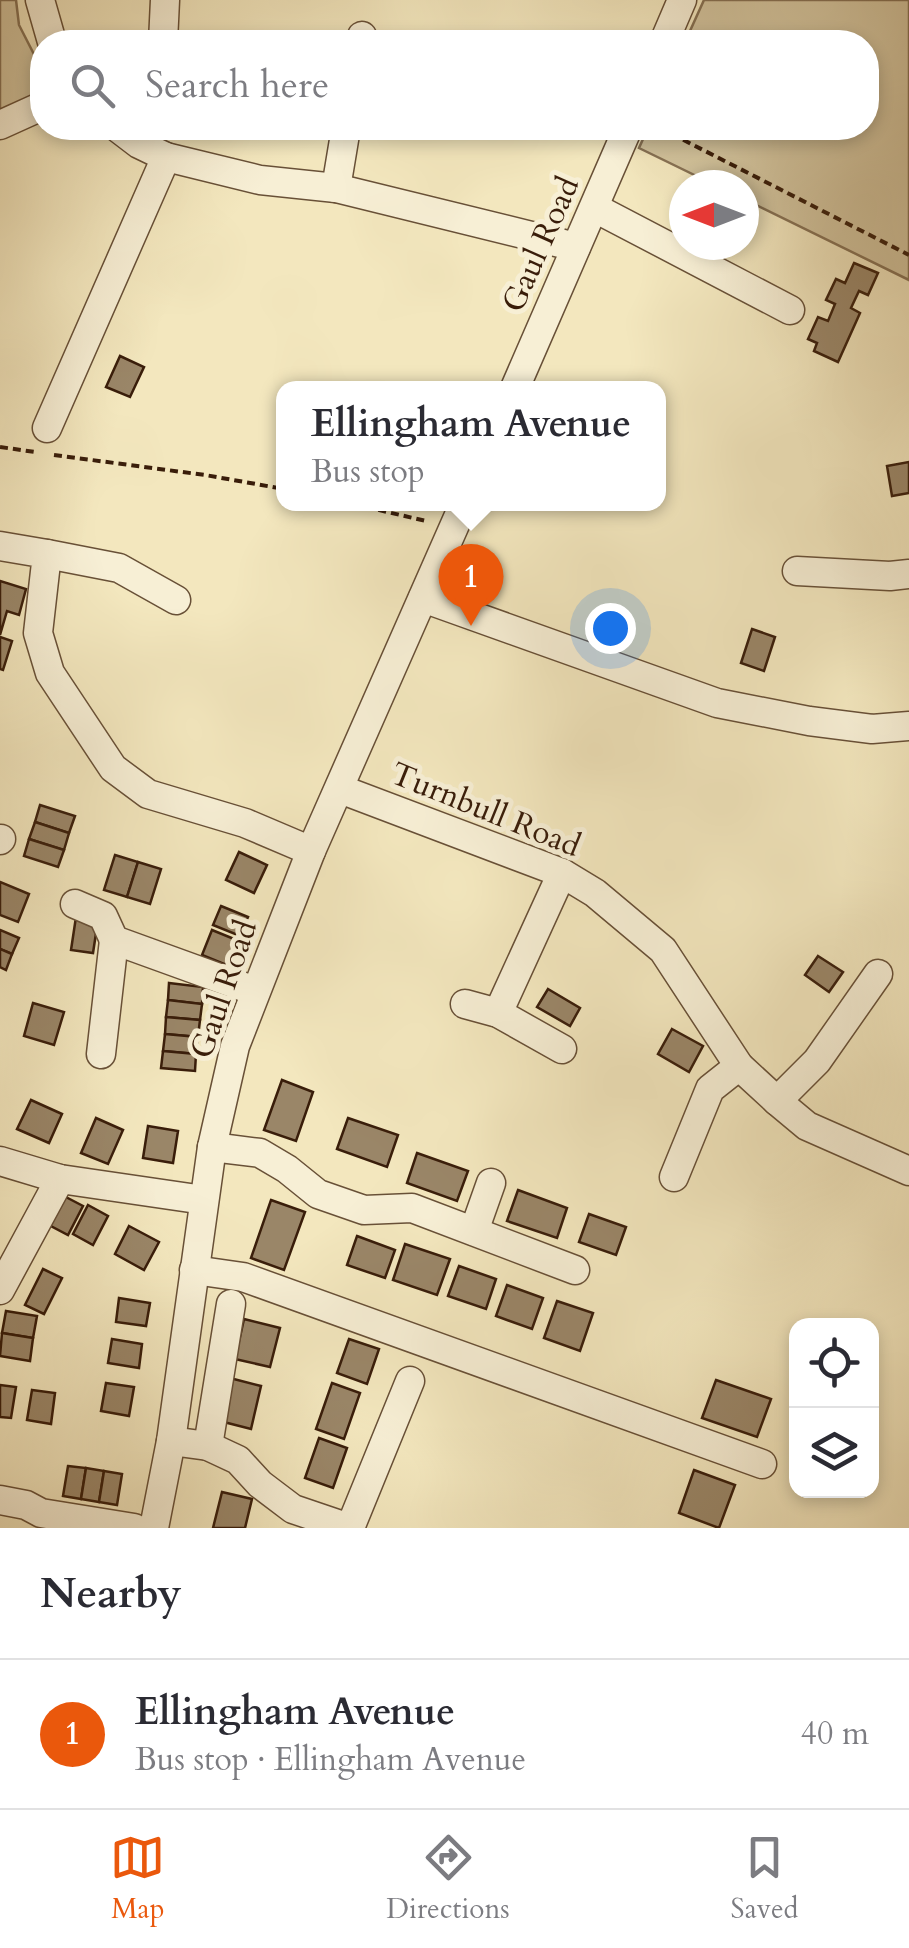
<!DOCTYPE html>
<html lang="en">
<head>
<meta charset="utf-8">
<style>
  :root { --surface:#fff; --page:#f2f2f3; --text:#2b2b33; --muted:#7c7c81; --line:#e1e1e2; --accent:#ea580c }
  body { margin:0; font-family:Cardo,serif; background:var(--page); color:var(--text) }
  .controls { position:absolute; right:30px; bottom:30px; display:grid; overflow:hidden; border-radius:20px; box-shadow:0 5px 15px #0003 }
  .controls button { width:90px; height:90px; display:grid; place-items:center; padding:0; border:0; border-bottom:2px solid var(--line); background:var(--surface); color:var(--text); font:50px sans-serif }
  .compass { position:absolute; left:669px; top:170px; width:90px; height:90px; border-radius:50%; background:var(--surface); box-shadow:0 5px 15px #0003; rotate:270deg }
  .you { position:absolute; left:610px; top:628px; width:35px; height:35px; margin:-25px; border:8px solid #fff; border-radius:50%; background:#1a73e8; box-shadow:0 0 0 15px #1a73e833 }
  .badge { display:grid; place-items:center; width:65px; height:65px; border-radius:50%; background:var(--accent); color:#fff; font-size:32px; font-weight:700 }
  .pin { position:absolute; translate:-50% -82px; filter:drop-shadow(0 2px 5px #0008) }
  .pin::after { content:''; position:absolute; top:52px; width:35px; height:30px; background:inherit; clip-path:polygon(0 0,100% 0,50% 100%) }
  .popup { position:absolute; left:276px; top:381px; width:390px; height:130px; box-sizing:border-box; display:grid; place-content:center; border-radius:20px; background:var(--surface); filter:drop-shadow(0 2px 8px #0005); font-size:32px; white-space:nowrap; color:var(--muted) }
  .popup b { font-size:38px; color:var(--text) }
  .popup::after { content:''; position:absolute; left:50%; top:100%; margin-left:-20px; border:20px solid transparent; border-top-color:var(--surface) }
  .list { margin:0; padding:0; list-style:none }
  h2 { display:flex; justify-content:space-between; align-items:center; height:130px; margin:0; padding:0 40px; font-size:42px }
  h2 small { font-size:32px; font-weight:400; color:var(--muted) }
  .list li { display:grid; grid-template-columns:65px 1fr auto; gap:30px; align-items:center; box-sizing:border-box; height:150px; padding:0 40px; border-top:2px solid var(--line) }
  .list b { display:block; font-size:38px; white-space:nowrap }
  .list p { margin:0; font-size:32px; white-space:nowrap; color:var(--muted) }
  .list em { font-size:32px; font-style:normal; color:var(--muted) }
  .icon { flex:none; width:55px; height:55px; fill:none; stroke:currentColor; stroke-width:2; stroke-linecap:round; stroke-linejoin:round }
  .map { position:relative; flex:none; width:909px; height:1528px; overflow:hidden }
  .search { position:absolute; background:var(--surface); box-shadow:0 5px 15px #0003; left:30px; right:30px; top:30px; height:110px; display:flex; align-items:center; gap:25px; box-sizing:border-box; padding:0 35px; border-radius:40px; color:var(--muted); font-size:38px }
  .sheet { height:280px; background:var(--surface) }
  nav { display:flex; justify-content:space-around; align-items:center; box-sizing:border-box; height:140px; border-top:2px solid var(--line); background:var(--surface); font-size:28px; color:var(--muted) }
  nav a { display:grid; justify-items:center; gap:5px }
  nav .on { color:var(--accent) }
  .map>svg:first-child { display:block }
</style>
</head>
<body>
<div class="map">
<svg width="909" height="1528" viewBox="0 0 909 1528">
  <rect width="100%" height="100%" fill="#f3e7be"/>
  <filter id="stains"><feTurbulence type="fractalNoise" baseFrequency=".002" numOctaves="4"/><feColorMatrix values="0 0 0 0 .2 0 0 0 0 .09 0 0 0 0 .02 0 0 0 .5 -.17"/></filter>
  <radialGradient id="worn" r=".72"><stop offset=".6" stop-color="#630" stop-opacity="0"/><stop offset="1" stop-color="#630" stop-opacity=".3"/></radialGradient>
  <g fill="#d3c59f" stroke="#867154" stroke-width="2.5">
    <path d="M0 0H16L19 25 42 70V94L0 112Z"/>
    <path d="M704 0H909V280L744 199V185H715L639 148 648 128H866V42H685Z"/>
  </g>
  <g fill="#9a8668" stroke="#391d0a" stroke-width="2.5">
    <path d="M854 263 878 273 868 295 859 291 851 308 860 313 838 362 814 351 817 343 808 339 818 317 828 321 835 304 826 300 836 279 845 283Z"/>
    <path d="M120 356 144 367 130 397 106 387Z"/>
    <path d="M909 462V493L892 496 887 466Z"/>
    <path d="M0 581 26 589 19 615 7 611 0 635Z"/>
    <path d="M752 629 775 637 764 671 741 663Z"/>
    <path d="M0 637 12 641 3 670 0 669Z"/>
    <path d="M40 805 75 816 69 833 35 822Z"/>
    <path d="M35 822 69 833 64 850 29 839Z"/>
    <path d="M29 839 64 850 58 867 24 856Z"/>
    <path d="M239 852 267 865 254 893 226 880Z"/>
    <path d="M115 855 138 862 127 897 104 890Z"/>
    <path d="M138 862 161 869 150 904 127 897Z"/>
    <path d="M0 882 29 894 18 922 0 915Z"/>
    <path d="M221 906 248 917 240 936 213 925Z"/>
    <path d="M76 917 98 920 93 953 71 950Z"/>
    <path d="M0 930 19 938 12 954 0 949Z"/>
    <path d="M212 930 239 941 229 966 202 955Z"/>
    <path d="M0 949 12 954 6 970 0 967Z"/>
    <path d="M818 956 843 972 829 992 805 975Z"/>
    <path d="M169 983 203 987 202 1004 168 1000Z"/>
    <path d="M548 989 580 1008 570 1026 537 1007Z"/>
    <path d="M168 1000 202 1004 200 1020 166 1017Z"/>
    <path d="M33 1003 64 1012 54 1045 24 1036Z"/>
    <path d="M166 1017 200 1020 198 1037 165 1034Z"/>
    <path d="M672 1029 703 1046 689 1072 658 1054Z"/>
    <path d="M165 1034 198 1037 196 1054 163 1051Z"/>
    <path d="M163 1051 196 1054 195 1071 161 1068Z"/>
    <path d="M282 1080 313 1092 296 1141 264 1130Z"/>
    <path d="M31 1100 62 1114 49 1143 17 1129Z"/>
    <path d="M96 1118 123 1130 108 1164 81 1153Z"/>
    <path d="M348 1118 398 1135 387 1167 337 1149Z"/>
    <path d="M148 1126 178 1131 173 1163 143 1158Z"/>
    <path d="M417 1153 468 1171 457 1201 407 1183Z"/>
    <path d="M518 1190 567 1208 557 1238 507 1221Z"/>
    <path d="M62 1195 83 1206 68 1235 47 1224Z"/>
    <path d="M271 1200 305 1212 284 1270 251 1258Z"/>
    <path d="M88 1205 108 1216 93 1245 73 1234Z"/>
    <path d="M589 1214 626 1227 616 1255 579 1242Z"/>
    <path d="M129 1226 159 1242 144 1270 115 1254Z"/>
    <path d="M357 1236 395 1250 385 1278 347 1265Z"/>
    <path d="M405 1244 450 1259 437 1295 393 1280Z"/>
    <path d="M459 1266 496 1279 486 1309 448 1296Z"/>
    <path d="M43 1269 62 1278 44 1314 25 1305Z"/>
    <path d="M507 1285 543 1298 532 1329 496 1316Z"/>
    <path d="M119 1298 150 1303 146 1326 116 1322Z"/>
    <path d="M557 1301 593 1313 580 1351 544 1338Z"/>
    <path d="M6 1311 37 1316 33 1338 2 1333Z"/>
    <path d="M244 1319 280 1328 270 1367 235 1359Z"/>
    <path d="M2 1333 33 1338 30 1361 0 1356Z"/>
    <path d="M112 1339 142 1344 139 1368 108 1363Z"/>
    <path d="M349 1339 379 1349 367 1384 337 1373Z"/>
    <path d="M226 1377 261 1386 251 1429 216 1420Z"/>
    <path d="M716 1380 771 1399 757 1437 702 1418Z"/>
    <path d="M106 1383 134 1387 129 1416 101 1411Z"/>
    <path d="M332 1383 360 1393 344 1439 316 1429Z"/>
    <path d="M0 1385 16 1387 11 1418 0 1417Z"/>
    <path d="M32 1390 55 1393 51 1424 27 1420Z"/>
    <path d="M319 1438 347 1448 333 1488 305 1478Z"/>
    <path d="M68 1466 86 1468 81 1499 63 1496Z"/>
    <path d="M86 1468 104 1471 99 1502 81 1499Z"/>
    <path d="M694 1470 735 1485 719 1528 679 1513Z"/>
    <path d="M104 1471 122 1474 117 1505 99 1502Z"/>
    <path d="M222 1492 252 1499 245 1528H213Z"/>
  </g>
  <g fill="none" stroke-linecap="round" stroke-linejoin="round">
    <g stroke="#685037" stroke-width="31">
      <g id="minor">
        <path d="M40 0 52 42"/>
        <path d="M163 42 165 0"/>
        <path d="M361 42 362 36"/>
        <path d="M664 42 682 0"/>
        <path d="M0 125 42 106"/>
        <path d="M118 128 139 144 166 157 260 180 336 188 576 247"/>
        <path d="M336 188 346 128"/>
        <path d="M595 208 790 310"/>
        <path d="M515 388 628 128"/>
        <path d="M47 428 166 157"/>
        <path d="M0 546 47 554 38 633 50 673 113 768 148 794 245 823 311 851"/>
        <path d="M47 554 119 568 176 600"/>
        <path d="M797 571 890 576 909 574"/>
        <path d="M423 598 717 703 809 721 872 729 909 726"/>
        <path d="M340 789 562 873 595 893 663 950 739 1066 777 1101 807 1126 909 1171"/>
        <path d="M0 840 1 839"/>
        <path d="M75 904 103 916 114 940 255 991"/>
        <path d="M465 1004 498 1013 562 1049"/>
        <path d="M498 1013 562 873"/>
        <path d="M101 1054 114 940"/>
        <path d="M777 1101 817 1061 878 974"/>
        <path d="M212 1147 260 1153 287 1169 318 1194 364 1210 412 1208 575 1270"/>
        <path d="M0 1161 60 1179 204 1200"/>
        <path d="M674 1177 710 1089 739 1066"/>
        <path d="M474 1231 491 1183"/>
        <path d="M194 1270 243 1277 762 1464"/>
        <path d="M0 1290 60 1179"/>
        <path d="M171 1441 208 1446 238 1460 260 1484 293 1509 349 1528"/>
        <path d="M208 1446 231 1304"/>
        <path d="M0 1500 26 1505 41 1513 134 1528"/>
        <path d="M154 1528 171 1441 212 1147 235 1046 311 851 464 504"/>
        <path d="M350 1528 410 1381"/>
      </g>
    </g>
    <g stroke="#391d0a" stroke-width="4" stroke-dasharray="8 5" stroke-linecap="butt">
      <path d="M660 128 909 255"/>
      <path d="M0 447 35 452"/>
      <path d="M54 455 205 475 284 489"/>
      <path d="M353 504 426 521"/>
    </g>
    <use href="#minor" stroke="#f7efd5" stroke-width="28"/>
  </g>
  <g text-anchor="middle" stroke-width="10" stroke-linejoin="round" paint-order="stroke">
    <g font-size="32" fill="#391d0a" stroke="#f7efd5">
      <text transform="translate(540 244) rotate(-66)" y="11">Gaul Road</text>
      <text transform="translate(486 809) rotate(22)" y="11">Turnbull Road</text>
      <text transform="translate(223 989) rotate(-71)" y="11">Gaul Road</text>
    </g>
  </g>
  <rect width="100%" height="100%" filter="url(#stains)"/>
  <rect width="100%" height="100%" fill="url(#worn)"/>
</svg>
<div class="controls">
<button><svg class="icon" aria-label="locate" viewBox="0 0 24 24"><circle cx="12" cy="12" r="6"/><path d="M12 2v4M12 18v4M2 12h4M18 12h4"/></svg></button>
<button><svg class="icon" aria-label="layers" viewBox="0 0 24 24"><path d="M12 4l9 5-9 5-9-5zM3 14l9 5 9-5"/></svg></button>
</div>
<svg class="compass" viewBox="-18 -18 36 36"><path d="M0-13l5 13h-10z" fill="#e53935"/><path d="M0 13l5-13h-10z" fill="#7c7c81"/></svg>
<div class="you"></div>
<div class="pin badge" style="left:471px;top:626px">1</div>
<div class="popup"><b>Ellingham Avenue</b>Bus stop</div>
<div class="search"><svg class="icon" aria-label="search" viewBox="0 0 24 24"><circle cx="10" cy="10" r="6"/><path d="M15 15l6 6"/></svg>Search here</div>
</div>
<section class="sheet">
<h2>Nearby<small></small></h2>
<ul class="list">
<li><span class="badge">1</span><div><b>Ellingham Avenue</b><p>Bus stop · Ellingham Avenue</p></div><em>40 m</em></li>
</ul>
</section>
<nav>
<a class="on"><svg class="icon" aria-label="map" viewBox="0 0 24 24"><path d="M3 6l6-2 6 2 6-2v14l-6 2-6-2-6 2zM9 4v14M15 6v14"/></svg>Map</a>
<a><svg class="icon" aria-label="directions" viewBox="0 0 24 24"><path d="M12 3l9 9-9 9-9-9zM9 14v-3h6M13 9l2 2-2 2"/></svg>Directions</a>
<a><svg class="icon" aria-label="saved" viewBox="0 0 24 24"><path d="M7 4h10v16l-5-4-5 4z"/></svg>Saved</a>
</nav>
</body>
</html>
